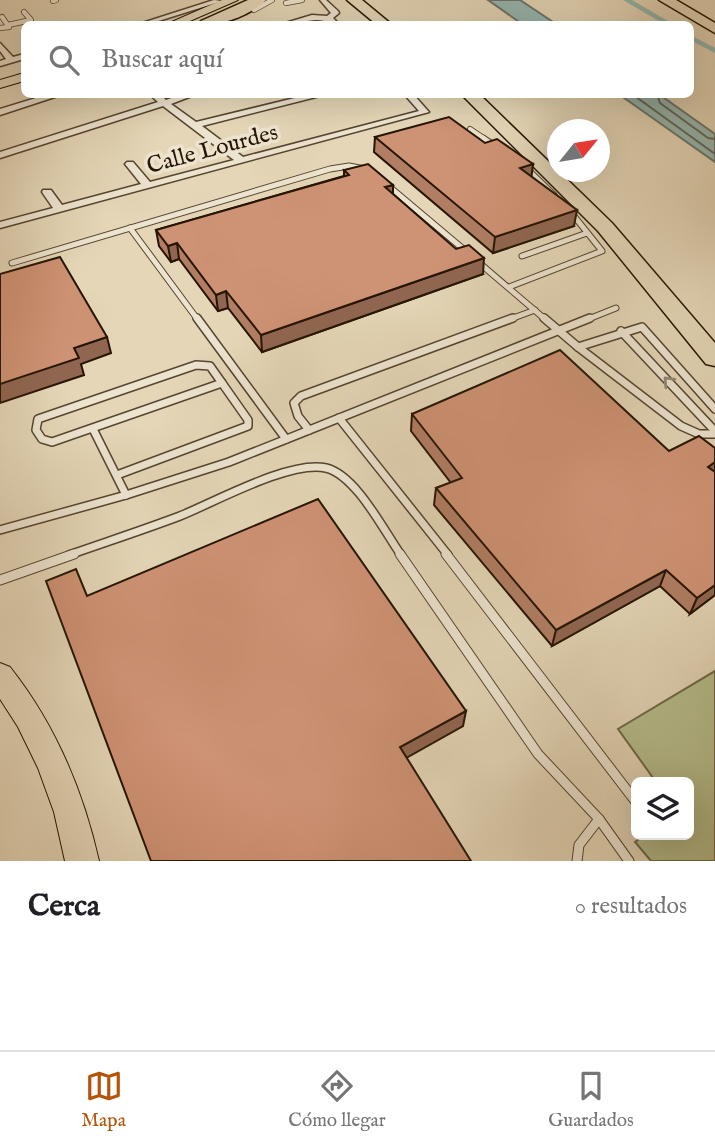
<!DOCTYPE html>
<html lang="es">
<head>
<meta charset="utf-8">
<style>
  :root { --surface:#fff; --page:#f6f6f6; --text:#202124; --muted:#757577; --line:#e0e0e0; --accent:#b45309 }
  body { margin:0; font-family:"IM FELL English",serif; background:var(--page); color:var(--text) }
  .controls { position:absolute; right:21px; bottom:21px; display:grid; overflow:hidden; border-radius:10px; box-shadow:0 7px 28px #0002 }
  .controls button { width:63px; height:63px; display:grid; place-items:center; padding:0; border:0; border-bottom:2px solid var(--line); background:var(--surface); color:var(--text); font:35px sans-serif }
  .compass { position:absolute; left:547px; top:119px; width:63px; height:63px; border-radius:50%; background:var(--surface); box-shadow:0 7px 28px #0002; rotate:60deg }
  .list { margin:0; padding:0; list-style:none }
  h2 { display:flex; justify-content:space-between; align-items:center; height:91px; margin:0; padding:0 28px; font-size:30px }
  h2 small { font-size:23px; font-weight:400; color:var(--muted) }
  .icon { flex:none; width:38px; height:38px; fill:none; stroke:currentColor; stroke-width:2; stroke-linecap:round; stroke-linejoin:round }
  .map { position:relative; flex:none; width:715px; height:861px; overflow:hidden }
  .search { position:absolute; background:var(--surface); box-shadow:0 7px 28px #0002; left:21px; right:21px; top:21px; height:77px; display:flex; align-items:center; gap:18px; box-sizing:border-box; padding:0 24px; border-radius:10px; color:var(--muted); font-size:26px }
  .sheet { height:189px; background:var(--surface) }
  nav { display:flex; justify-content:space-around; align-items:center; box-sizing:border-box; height:98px; border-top:2px solid var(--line); background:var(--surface); font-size:19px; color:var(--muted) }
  nav a { display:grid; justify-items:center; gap:4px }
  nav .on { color:var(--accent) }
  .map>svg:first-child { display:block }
</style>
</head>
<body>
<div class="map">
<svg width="715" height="861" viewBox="0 0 715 861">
  <rect width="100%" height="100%" fill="#e4d6b7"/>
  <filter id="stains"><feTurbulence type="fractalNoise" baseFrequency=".00286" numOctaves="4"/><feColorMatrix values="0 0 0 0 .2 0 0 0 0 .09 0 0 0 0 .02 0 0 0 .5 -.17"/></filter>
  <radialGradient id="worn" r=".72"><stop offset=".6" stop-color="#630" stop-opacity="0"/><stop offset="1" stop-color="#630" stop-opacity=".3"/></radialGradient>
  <path fill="#b6bd8d" stroke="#6e6948" stroke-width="2" d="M715 671V861H651L635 842 645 835H689V782H656L618 729Z"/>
  <g fill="#96b8b3" stroke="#69776d" stroke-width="2">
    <path d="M488 0H520L556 24H522Z"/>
    <path d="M620 95H660L715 134V162Z"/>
  </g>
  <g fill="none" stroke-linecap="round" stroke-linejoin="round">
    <g stroke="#5e665b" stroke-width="2">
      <path d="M632 94 715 154"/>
      <path d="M657 94 660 103 708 138 715 139"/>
    </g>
    <g fill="#96b8b3" fill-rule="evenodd">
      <path d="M623 0H632L673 24H664Z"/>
      <path d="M690 35 715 48V53L690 40Z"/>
    </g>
    <g stroke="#564530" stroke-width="6">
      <g id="lane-far3">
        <path d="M53 1 56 0"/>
        <path d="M286 3 302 0"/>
        <path d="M254 10 272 0"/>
        <path d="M8 25 31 20 24 12"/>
        <path d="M0 28 9 27 2 17"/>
        <path d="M470 129 485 139"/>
      </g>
    </g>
    <g stroke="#564530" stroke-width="7">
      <g id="lane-far2">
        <path d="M483 138 495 146"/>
        <path d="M525 167 554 195"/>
        <path d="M386 184 468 253"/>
        <path d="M130 228 198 320"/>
        <path d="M522 256 587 233"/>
        <path d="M477 261 546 320"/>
        <path d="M12 263 330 169 349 166 365 169"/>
        <path d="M509 287 602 251 570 211"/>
        <path d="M508 320 535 310"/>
        <path d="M586 320 616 308"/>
      </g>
    </g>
    <g stroke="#564530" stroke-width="10">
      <g id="lane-far1">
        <path d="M197 318 286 439"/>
        <path d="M544 318 578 347"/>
        <path d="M621 331 715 431"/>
        <path d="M196 365 210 366 222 383 52 442 42 439 36 430 38 419Z"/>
        <path d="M715 409 642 327 578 347 681 426 699 434H715"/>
        <path d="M339 418 448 555"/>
        <path d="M93 429 126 495"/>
        <path d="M309 430 298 416 294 403 301 396 513 318"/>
        <path d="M117 475 248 426V420L222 383"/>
        <path d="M0 530 126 495 229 462 590 318"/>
        <path d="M69 555C106 542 143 530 180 516 215 502 290 460 326 468 356 475 384 531 401 555"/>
      </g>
    </g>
    <g stroke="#564530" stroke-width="11">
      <g id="lane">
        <path d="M400 554 538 754 599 819 579 845 577 861"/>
        <path d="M446 554 636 802"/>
        <path d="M0 580 74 554"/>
        <path d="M599 819 629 861"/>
      </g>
    </g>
    <g stroke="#564530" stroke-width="3">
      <g id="street">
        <path d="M214 0 222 1 149 24H139Z"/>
        <path d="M320 0H326L338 11 339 13 333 18 339 24C331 24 326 20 317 20 305 20 294 25 282 24L312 15 327 16 331 13Z"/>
        <path d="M0 43 13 57 24 54V59L0 66V61L6 59 0 51Z"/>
        <path d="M49 94H64L0 115V109Z"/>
        <path d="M149 94H159L166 100 182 94H197L171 104 196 122 311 94H328L202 126 243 157 419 111 404 94H413L429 112 0 228V222L53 208 42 192 43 190H51L62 205 141 184 125 164 127 162H133L150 182 234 160 163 106 0 158V152L158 102Z"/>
      </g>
    </g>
    <g stroke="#261503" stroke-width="2">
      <g id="primary">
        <path d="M222 0H238L183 24H167Z"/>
        <path d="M24 73V81L0 88V80Z"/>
        <path d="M0 663 10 667C55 724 83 790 99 861H65L54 812 38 768 18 727 0 699Z"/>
      </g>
    </g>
    <g stroke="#261503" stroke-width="3">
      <g id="highway">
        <path d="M248 0H266C252 14 223 26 203 24L201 21Z"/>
        <path d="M347 0H362L391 24H376Z"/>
        <path d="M659 0H676L715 23V33Z"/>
        <path d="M461 94H479L612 223 715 343V366L706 364 598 231Z"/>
      </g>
    </g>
    <use href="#lane-far3" stroke="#ede4d0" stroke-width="4.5"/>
    <use href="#lane-far2" stroke="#ede4d0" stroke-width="5"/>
    <use href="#lane-far1" stroke="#ede4d0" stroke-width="7"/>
    <use href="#lane" stroke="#ede4d0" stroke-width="9"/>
    <use href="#street" fill="#ede4d0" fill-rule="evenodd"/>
    <use href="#primary" fill="#e4d6b7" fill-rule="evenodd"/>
    <use href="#highway" fill="#e4d6b7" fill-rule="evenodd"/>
  </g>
  <g fill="#b17e64" stroke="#261503" stroke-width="2">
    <path d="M375 137 485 143 533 164 531 176 574 226 493 253 374 152Z"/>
    <path d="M344 170 393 185V194L483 274 262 352 228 308 218 311 179 259 171 262 159 246 156 230 344 176Z"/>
    <path d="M412 414 715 595 690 614 660 586 552 646 434 505 436 488 451 483 411 431Z"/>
  </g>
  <g fill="#906651" stroke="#261503" stroke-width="2">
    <path d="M533 164 531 180 520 168Z"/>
    <path d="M393 185V200L385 187Z"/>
    <path d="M577 210 574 226 493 253 495 237Z"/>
    <path d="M177 243 179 259 171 262 168 246Z"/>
    <path d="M484 258 483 274 262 352 261 335Z"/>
    <path d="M226 291 228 308 218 311 216 295Z"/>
    <path d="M107 337 111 353 81 364 84 375 0 403V384L74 348Z"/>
    <path d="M715 462V473L708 467Z"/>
    <path d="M666 570 660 586 552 646 556 630Z"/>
    <path d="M715 585V595L690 614 697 598Z"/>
    <path d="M466 711 463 726 399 762 400 747Z"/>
  </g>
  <g fill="#ce9274" stroke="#261503" stroke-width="2">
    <path d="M449 117 485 143 497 139 533 164 520 168 577 210 495 237 375 137Z"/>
    <path d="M368 164 393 185 385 187 456 249 469 245 484 258 261 335 226 291 216 295 177 243 168 246 156 230 349 175 344 170Z"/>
    <path d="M60 257 107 337 74 348 79 358 0 384V274Z"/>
    <path d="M560 350 669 451 699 436 715 448V462L708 467 715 472V585L697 598 666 570 556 630 436 488 462 478 412 414Z"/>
    <path d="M318 499 466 711 400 747 471 861H151L46 581 76 569 87 596Z"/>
  </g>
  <defs><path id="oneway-chevron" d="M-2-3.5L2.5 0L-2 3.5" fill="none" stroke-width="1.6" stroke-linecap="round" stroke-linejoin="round" transform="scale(1.75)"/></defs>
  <use stroke="#938774" href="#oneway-chevron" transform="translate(668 381) rotate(-133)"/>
  <g text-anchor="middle" stroke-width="7" stroke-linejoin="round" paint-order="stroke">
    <g font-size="23" fill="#261503" stroke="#ede4d0">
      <text transform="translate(212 148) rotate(-15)" y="8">Calle Lourdes</text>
    </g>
  </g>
  <rect width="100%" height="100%" filter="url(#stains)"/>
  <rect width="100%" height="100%" fill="url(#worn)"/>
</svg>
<div class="controls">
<button><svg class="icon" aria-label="layers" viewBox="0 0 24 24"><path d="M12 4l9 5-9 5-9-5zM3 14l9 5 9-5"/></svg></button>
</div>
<svg class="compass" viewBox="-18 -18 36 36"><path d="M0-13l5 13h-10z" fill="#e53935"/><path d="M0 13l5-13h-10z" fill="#757577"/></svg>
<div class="search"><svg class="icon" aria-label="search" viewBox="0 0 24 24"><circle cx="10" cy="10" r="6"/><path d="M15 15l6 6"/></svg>Buscar aquí</div>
</div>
<section class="sheet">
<h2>Cerca<small>0 resultados</small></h2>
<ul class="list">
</ul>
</section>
<nav>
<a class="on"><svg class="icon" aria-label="map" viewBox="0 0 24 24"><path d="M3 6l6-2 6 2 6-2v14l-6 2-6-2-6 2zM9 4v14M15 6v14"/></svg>Mapa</a>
<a><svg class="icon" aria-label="directions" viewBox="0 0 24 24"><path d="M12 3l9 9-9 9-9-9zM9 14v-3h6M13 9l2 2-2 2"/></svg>Cómo llegar</a>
<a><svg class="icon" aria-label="saved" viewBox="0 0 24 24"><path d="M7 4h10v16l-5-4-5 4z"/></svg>Guardados</a>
</nav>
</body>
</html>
